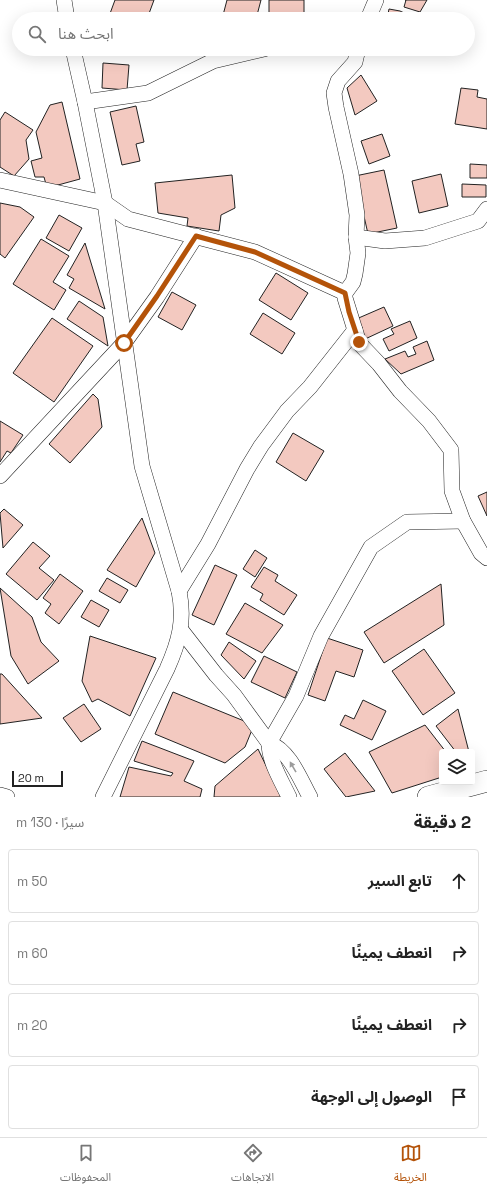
<!DOCTYPE html>
<html lang="ar">
<head>
<meta charset="utf-8">
<style>
  :root { --surface:#fff; --page:#f2f2f2; --text:#222; --muted:#767676; --line:#e0e0e0; --accent:#b45309 }
  body { margin:0; font-family:"Space Grotesk","Noto Sans Arabic",sans-serif; background:var(--page); color:var(--text); direction:rtl }
  .controls { position:absolute; right:12px; bottom:12px; display:grid; overflow:hidden; border-radius:4px; box-shadow:0 4px 16px #0002 }
  .controls button { width:36px; height:36px; display:grid; place-items:center; padding:0; border:0; border-bottom:1px solid var(--line); background:var(--surface); color:var(--text); font:20px sans-serif }
  .scale { position:absolute; left:12px; bottom:10px; width:51px; box-sizing:border-box; padding-left:4px; border:2px solid #222; border-top:0; font-size:11px; line-height:14px; white-space:nowrap; color:#222; -webkit-text-stroke:3px #fff; paint-order:stroke }
  .stop { position:absolute; width:12px; height:12px; margin:-9px; border:3px solid #b45309; border-radius:50%; background:#fff }
  .stop.end { background:#b45309; border-color:#fff; box-shadow:0 1px 4px #0008 }
  .list { margin:0; padding:0; list-style:none }
  h2 { display:flex; justify-content:space-between; align-items:center; height:52px; margin:0; padding:0 16px; font-size:17px }
  h2 small { font-size:13px; font-weight:400; color:var(--muted) }
  .list li { display:grid; grid-template-columns:26px 1fr auto; gap:12px; align-items:center; box-sizing:border-box; height:64px; margin:0 8px 8px; padding:0 8px; border:1px solid var(--line); border-radius:4px }
  .list b { display:block; font-size:15px; white-space:nowrap }
  .list em { font-size:13px; font-style:normal; color:var(--muted) }
  .icon { flex:none; width:22px; height:22px; fill:none; stroke:currentColor; stroke-width:2; stroke-linecap:round; stroke-linejoin:round }
  .map { position:relative; flex:none; width:487px; height:797px; overflow:hidden; direction:ltr }
  .search { position:absolute; background:var(--surface); box-shadow:0 4px 16px #0002; left:12px; right:12px; top:12px; height:44px; display:flex; align-items:center; gap:10px; box-sizing:border-box; padding:0 14px; border-radius:22px; color:var(--muted); font-size:15px }
  .sheet { height:340px; background:var(--surface) }
  nav { display:flex; justify-content:space-around; align-items:center; box-sizing:border-box; height:56px; border-top:1px solid var(--line); background:var(--surface); font-size:11px; color:var(--muted) }
  nav a { display:grid; justify-items:center; gap:2px }
  nav .on { color:var(--accent) }
  .map>svg:first-child { display:block }
</style>
</head>
<body>
<div class="map">
<svg width="487" height="797" viewBox="0 0 487 797">
  <rect width="100%" height="100%" fill="#fff"/>
  <g fill="#f3c9c0" stroke="#222">
    <path d="M115 0H154L147 19H108Z"/>
    <path d="M227 0H261L256 19H222Z"/>
    <rect x="269" y="0" width="35" height="19"/>
    <path d="M405 0H427L420 12 404 7 406 0Z"/>
    <path d="M389 9 400 11 417 19H387Z"/>
    <path d="M103 63 129 65 127 90 102 88Z"/>
    <path d="M361 75 377 101 355 115 347 88Z"/>
    <path d="M461 88 478 90 477 97 487 99V129L455 124Z"/>
    <path d="M62 102 80 179 47 188 44 177H35L31 161 42 158 36 132 50 105Z"/>
    <path d="M136 106 144 142 136 144 140 161 122 165 110 112Z"/>
    <path d="M5 112 33 130 26 140 29 159 14 176 0 167V120Z"/>
    <path d="M382 134 390 156 369 164 361 141Z"/>
    <path d="M470 164 487 165V178H470Z"/>
    <path d="M384 170 397 228 368 234 355 176Z"/>
    <path d="M441 174 448 206 419 213 412 181Z"/>
    <path d="M232 175 235 208 221 215 219 231 187 226 188 218 158 213 155 183Z"/>
    <path d="M462 184 486 185V197H462Z"/>
    <path d="M0 203 20 207 34 217 5 258 0 254Z"/>
    <path d="M59 215 82 228 69 251 46 238Z"/>
    <path d="M41 239 69 256 53 282 66 290 54 310 13 284Z"/>
    <path d="M85 243 105 309 69 288 74 279 67 275Z"/>
    <path d="M276 273 308 293 291 320 259 300Z"/>
    <path d="M172 292 196 305 182 330 158 317Z"/>
    <path d="M79 301 103 317 108 346 67 319Z"/>
    <path d="M384 307 393 326 363 340 354 320Z"/>
    <path d="M263 313 295 333 282 354 250 334Z"/>
    <path d="M52 318 93 346 54 402 13 373Z"/>
    <path d="M410 321 417 338 389 351 383 339 394 334 391 329Z"/>
    <path d="M427 341 434 360 401 374 385 359 405 351 408 357 416 354 413 347Z"/>
    <path d="M93 394 98 399 102 427 70 463 49 444Z"/>
    <path d="M0 421 23 435 11 453 7 451 0 462Z"/>
    <path d="M293 433 324 451 306 481 276 462Z"/>
    <path d="M487 492V516L478 496Z"/>
    <path d="M4 509 23 525 3 548 0 513Z"/>
    <path d="M142 518 155 553 136 587 107 570Z"/>
    <path d="M33 542 50 556 39 568 54 580 37 600 6 574Z"/>
    <path d="M255 550 267 558 255 577 243 569Z"/>
    <path d="M215 565 237 575 214 625 192 615Z"/>
    <path d="M264 567 278 575 275 581 297 595 284 615 260 600 263 594 251 587Z"/>
    <path d="M60 574 83 591 59 624 45 613 51 604 43 598Z"/>
    <path d="M107 578 128 590 120 603 99 591Z"/>
    <path d="M441 584 444 625 384 663 364 632Z"/>
    <path d="M0 588 32 617 41 642 59 661 28 684 11 656Z"/>
    <path d="M91 600 109 610 99 627 81 617Z"/>
    <path d="M245 603 283 625 262 653 226 634Z"/>
    <path d="M90 636 156 658 130 716 98 699 92 702 82 681Z"/>
    <path d="M327 638 363 650 354 677 336 671 325 701 308 695Z"/>
    <path d="M229 642 256 661 244 679 221 655Z"/>
    <path d="M424 649 455 693 423 715 392 671Z"/>
    <path d="M264 656 297 672 285 698 251 682Z"/>
    <path d="M0 674H2L42 718 0 724Z"/>
    <path d="M173 692 254 725 245 747 225 763 155 734Z"/>
    <path d="M363 700 386 711 372 740 340 725 345 715 354 719Z"/>
    <path d="M84 704 101 729 81 742 63 718Z"/>
    <path d="M458 709 469 752H456L436 726Z"/>
    <path d="M425 725 446 752H442V777L392 793 369 752Z"/>
    <path d="M142 741 194 761 184 781 202 789 200 797H120L129 767 171 776 173 773 134 761Z"/>
    <path d="M258 749 281 797H214L215 786Z"/>
    <path d="M345 753 375 791 346 797 324 769Z"/>
  </g>
  <g fill="none" stroke-linecap="round" stroke-linejoin="round">
    <g stroke="#222" stroke-width="16">
      <g id="minor">
        <path d="M64 0 67 19"/>
        <path d="M368 19 376 0"/>
        <path d="M73 49 85 102 105 203 142 466 179 591C185 621 179 642 167 669L103 797"/>
        <path d="M358 49 355 62 338 81 334 93 336 107 351 174 357 215 356 237 358 253 355 274 353 282 345 293V298L359 343 379 364 400 391 429 421 451 450 452 491 463 521 481 553 487 558"/>
        <path d="M85 102 148 93 213 61 264 49"/>
        <path d="M0 180 105 203 128 219 255 252 345 293"/>
        <path d="M356 237 385 241 425 238 478 221 487 209"/>
        <path d="M0 476 124 343 157 297 196 236"/>
        <path d="M179 591 208 544 247 469 261 446 287 411 310 387 355 330"/>
        <path d="M181 630 216 675 234 695 269 743C290 751 300 779 310 797"/>
        <path d="M0 795 7 797"/>
        <path d="M289 797C281 780 269 761 269 743L296 696 321 636 371 547 407 522 463 521"/>
      </g>
    </g>
    <g stroke="#222" stroke-width="22">
      <path id="secondary" d="M428 797 487 781"/>
    </g>
    <use href="#minor" stroke="#fff" stroke-width="15"/>
    <use href="#secondary" stroke="#fff" stroke-width="21"/>
  </g>
  <defs><path id="oneway-solid" d="M-6-.8H1V-3.2L6.5 0L1 3.2V.8H-6Z"/></defs>
  <use fill="#9c9c9c" href="#oneway-solid" transform="translate(293 767) rotate(-120)"/>
  <g fill="none" stroke-linecap="round" stroke-linejoin="round">
    <path stroke="#b45309" stroke-width="5" d="M124 343 157 296 196 236 255 252 345 293 349 312 359 342"/>
  </g>
</svg>
<div class="controls">
<button><svg class="icon" aria-label="layers" viewBox="0 0 24 24"><path d="M12 4l9 5-9 5-9-5zM3 14l9 5 9-5"/></svg></button>
</div>
<div class="scale">20 m</div>
<div class="stop" style="left:124px;top:343px"></div>
<div class="stop end" style="left:359px;top:342px"></div>
<div class="search"><svg class="icon" aria-label="search" viewBox="0 0 24 24"><circle cx="10" cy="10" r="6"/><path d="M15 15l6 6"/></svg>ابحث هنا</div>
</div>
<section class="sheet">
<h2>2 دقيقة<small>سيرًا · 130 m</small></h2>
<ul class="list">
<li><svg class="icon" aria-label="ahead" viewBox="0 0 24 24"><path d="M12 20V5M6 11l6-6 6 6"/></svg><div><b>تابع السير</b></div><em>50 m</em></li>
<li><svg class="icon" aria-label="right" viewBox="0 0 24 24"><path d="M7 20v-9h11M14 6l5 5-5 5"/></svg><div><b>انعطف يمينًا</b></div><em>60 m</em></li>
<li><svg class="icon" aria-label="right" viewBox="0 0 24 24"><path d="M7 20v-9h11M14 6l5 5-5 5"/></svg><div><b>انعطف يمينًا</b></div><em>20 m</em></li>
<li><svg class="icon" aria-label="arrive" viewBox="0 0 24 24"><path d="M6 21V4h12l-3 4 3 4H6"/></svg><div><b>الوصول إلى الوجهة</b></div></li>
</ul>
</section>
<nav>
<a class="on"><svg class="icon" aria-label="map" viewBox="0 0 24 24"><path d="M3 6l6-2 6 2 6-2v14l-6 2-6-2-6 2zM9 4v14M15 6v14"/></svg>الخريطة</a>
<a><svg class="icon" aria-label="directions" viewBox="0 0 24 24"><path d="M12 3l9 9-9 9-9-9zM9 14v-3h6M13 9l2 2-2 2"/></svg>الاتجاهات</a>
<a><svg class="icon" aria-label="saved" viewBox="0 0 24 24"><path d="M7 4h10v16l-5-4-5 4z"/></svg>المحفوظات</a>
</nav>
</body>
</html>
